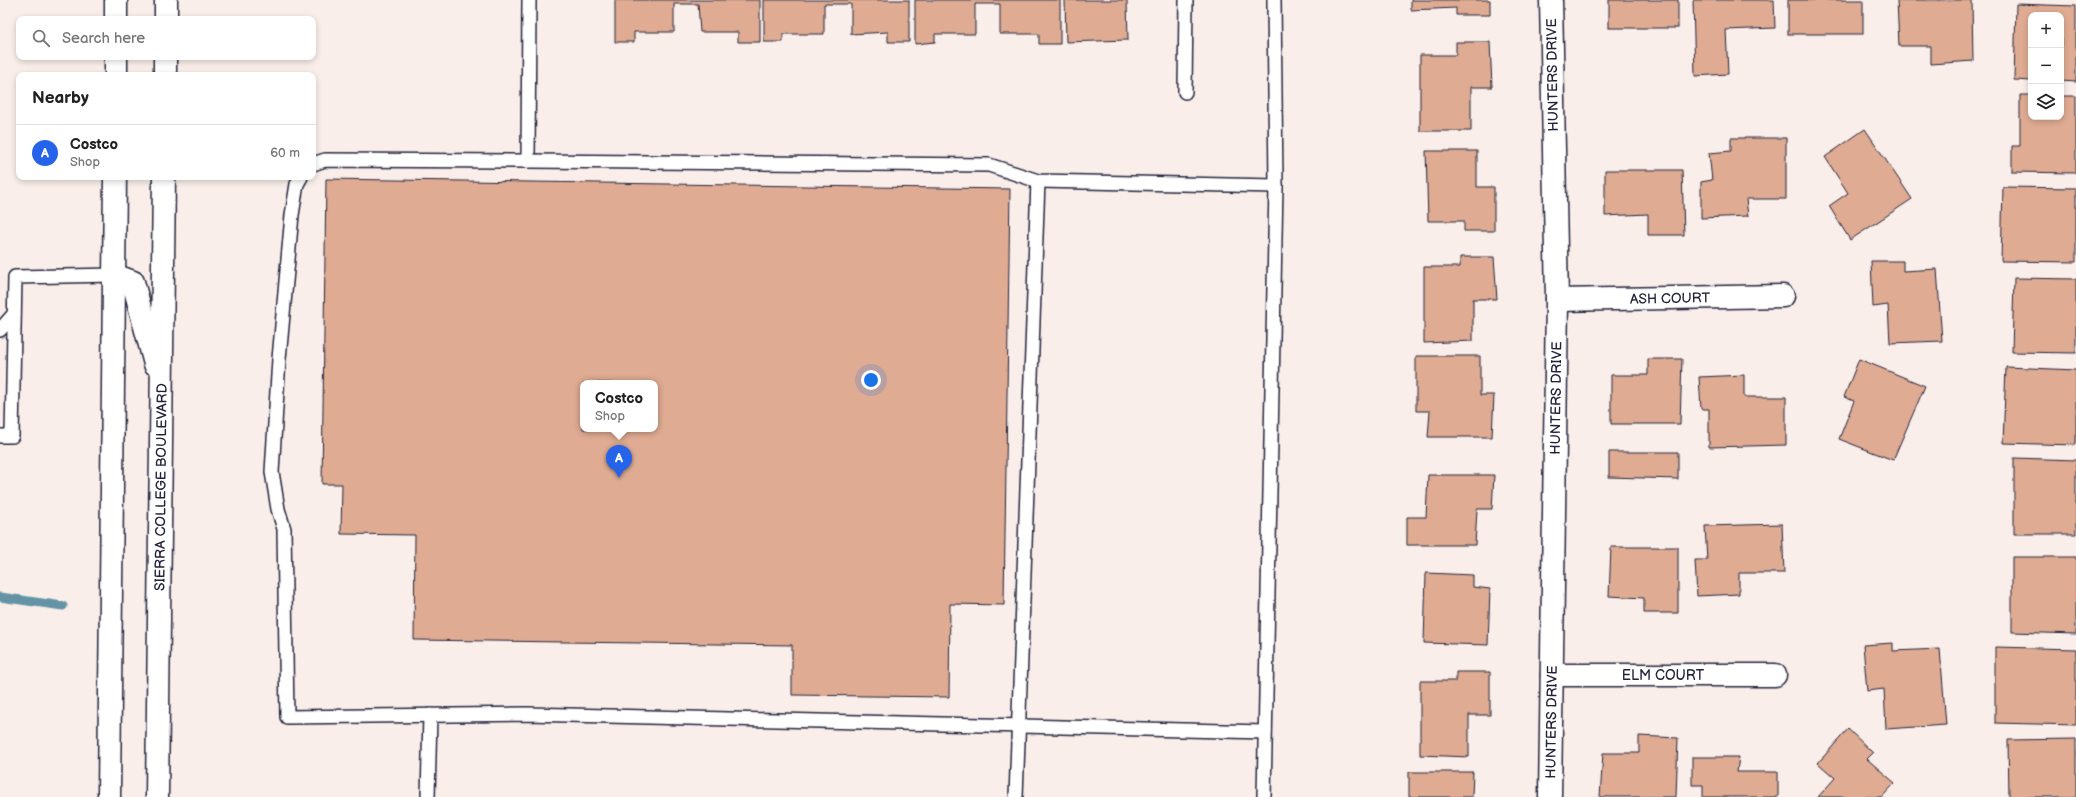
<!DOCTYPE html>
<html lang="en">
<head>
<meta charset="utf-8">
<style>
  :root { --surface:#fff; --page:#f6f6f6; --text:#222; --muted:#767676; --line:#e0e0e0; --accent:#2563eb }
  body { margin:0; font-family:"Balsamiq Sans",sans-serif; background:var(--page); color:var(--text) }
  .controls { position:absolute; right:12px; top:12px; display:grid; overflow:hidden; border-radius:8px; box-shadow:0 2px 6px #0003 }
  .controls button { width:36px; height:36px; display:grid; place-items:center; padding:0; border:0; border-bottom:1px solid var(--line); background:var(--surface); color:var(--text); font:20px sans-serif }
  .you { position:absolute; left:871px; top:380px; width:14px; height:14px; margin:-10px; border:3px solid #fff; border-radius:50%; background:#1a73e8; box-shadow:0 0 0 6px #1a73e833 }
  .badge { display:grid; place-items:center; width:26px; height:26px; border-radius:50%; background:var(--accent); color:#fff; font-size:13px; font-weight:700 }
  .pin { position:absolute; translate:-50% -33px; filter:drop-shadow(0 1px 2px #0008) }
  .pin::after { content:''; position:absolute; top:21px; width:14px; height:12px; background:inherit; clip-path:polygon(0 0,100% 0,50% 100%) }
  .popup { position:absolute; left:580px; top:380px; width:78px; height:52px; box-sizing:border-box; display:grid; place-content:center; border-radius:8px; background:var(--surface); filter:drop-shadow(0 1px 3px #0005); font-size:13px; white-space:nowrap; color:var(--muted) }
  .popup b { font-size:15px; color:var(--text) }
  .popup::after { content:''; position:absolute; left:50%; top:100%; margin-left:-8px; border:8px solid transparent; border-top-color:var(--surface) }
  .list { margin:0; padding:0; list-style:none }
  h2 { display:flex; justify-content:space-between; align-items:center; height:52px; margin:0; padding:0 16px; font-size:17px }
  h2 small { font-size:13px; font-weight:400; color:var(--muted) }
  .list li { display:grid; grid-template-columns:26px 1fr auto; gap:12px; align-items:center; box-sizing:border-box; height:56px; padding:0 16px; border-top:1px solid var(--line) }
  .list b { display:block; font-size:15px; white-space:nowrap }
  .list p { margin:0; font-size:13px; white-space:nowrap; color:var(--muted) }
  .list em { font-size:13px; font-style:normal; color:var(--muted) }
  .icon { flex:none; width:22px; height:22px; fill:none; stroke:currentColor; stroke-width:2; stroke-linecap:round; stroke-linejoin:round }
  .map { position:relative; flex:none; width:2076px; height:797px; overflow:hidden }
  .search { position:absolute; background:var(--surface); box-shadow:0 2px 6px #0003; left:16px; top:16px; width:300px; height:44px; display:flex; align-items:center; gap:10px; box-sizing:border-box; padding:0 14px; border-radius:8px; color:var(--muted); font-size:15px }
  .panel { position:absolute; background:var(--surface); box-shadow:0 2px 6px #0003; left:16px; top:72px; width:300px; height:108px; border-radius:8px }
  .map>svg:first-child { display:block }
</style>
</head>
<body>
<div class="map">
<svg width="2076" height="797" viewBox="0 0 2076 797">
  <rect width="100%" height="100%" fill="#f9eee9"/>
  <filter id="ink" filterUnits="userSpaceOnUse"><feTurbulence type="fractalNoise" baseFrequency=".025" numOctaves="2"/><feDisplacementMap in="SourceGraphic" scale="8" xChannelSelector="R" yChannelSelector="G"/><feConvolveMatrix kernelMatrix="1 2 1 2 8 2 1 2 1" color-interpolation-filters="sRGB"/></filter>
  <g filter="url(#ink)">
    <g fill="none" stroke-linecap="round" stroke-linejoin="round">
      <path stroke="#6393a5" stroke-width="9" d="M0 597 63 606"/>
    </g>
    <g fill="#dfab92" stroke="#22223b" fill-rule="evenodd">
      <path d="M615 0H760V42H738V32H700L698 4H674V32H634V42H615Z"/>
      <path d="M764 0H909V42H888V32L851 34V4H824V34H783V42H764Z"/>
      <path d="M915 0H1060V44H1039V34H1000V4H975V34H935V42L915 44Z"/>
      <path d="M1065 0H1127L1128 40 1066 42Z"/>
      <path d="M1411 0H1490V15H1456V8L1411 10Z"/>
      <rect x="1609" y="0" width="69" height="28"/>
      <path d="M1693 0H1774L1775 28 1726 30 1728 74 1695 76Z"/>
      <rect x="1788" y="0" width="75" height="34"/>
      <path d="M1897 0H1972L1973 61 1931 64V46H1899Z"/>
      <path d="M2016 4 2076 6V82L2061 81V15H2031V81L2014 80Z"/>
      <path d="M1456 42H1490L1492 87H1471V131H1420V55H1456Z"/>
      <path d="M2020 95H2031V117H2061V96H2076V173L2012 172V146H2020Z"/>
      <path d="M1865 129 1912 199 1850 240 1829 206 1848 193 1825 157Z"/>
      <path d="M1731 138H1786V199H1746L1748 216 1701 218V182L1712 180 1709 153 1731 151Z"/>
      <path d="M1426 151H1477V187H1494V231H1464V221H1428Z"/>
      <path d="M1605 170H1682L1684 235H1648V214L1605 216Z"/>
      <path d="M326 179 1010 189 1004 605 950 604 949 697 792 695V645L414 640 415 535 341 534 342 484H322ZM583 383H655V429H583Z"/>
      <path d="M2003 187 2076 188V262L2001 261Z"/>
      <path d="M1460 257H1494L1497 299H1473V341L1424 343V267H1460Z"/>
      <path d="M1871 261H1903V271L1937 269 1942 341 1890 343 1888 305 1873 307Z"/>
      <path d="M2014 278 2076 279V353L2012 352Z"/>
      <path d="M1416 356H1480V395H1494L1492 437H1428L1430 411H1416Z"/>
      <path d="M1648 359H1682L1680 424H1611V375H1648Z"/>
      <path d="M1859 359 1925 386 1893 460 1839 439 1854 401 1844 397Z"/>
      <path d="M2006 367 2076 370V445L2003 443Z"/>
      <path d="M1744 375V397H1786V445L1709 447V409H1701L1699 377Z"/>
      <path d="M1609 452H1678V479L1609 477Z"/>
      <path d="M2014 458 2076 460V534H2014Z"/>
      <path d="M1428 475H1494L1492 509H1477L1475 545H1407V517H1426Z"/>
      <path d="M1782 524 1784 573H1739V594L1697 596 1695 560H1707L1705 526Z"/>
      <path d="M1611 547H1678V613H1644V598L1609 596Z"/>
      <path d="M2012 557H2076V634L2012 632Z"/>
      <path d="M1426 573 1473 575V587L1490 589 1488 645 1424 643Z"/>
      <path d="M1893 643V651L1940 649 1946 725 1886 729 1884 689 1867 691 1863 645Z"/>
      <path d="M1995 647 2076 649V725L1995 723Z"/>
      <path d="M1456 672H1490V715H1469V757L1420 755V681H1456Z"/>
      <path d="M1848 729 1873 753 1867 759 1895 783 1882 797H1818L1835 778 1818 763Z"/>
      <path d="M1639 736 1678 738 1676 797H1600L1603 753H1639Z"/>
      <path d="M2076 739V797H2009L2008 740Z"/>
      <path d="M1692 757H1739L1737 772H1778V797H1703V785H1692Z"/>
      <path d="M1409 772H1473L1472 797H1409Z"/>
    </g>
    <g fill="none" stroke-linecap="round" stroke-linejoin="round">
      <g stroke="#22223b" stroke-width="16">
        <g id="service">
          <path d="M1185 92 1186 0"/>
          <path d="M528 161 989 165 1038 181 1276 186 1274 0"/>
          <path d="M313 164 325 160 528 161 529 0"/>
          <path d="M301 177 297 184 292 215 279 359 272 472 278 509 284 529 287 717 527 714 1265 732"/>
          <path d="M0 330 14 314"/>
          <path d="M0 436H12L15 277 114 275"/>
          <path d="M428 797 430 715"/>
          <path d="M1016 797 1038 181"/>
          <path d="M1264 797 1276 186"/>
        </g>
      </g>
      <g stroke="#22223b" stroke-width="25">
        <g id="minor">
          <path id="s1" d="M1557 300 1783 296"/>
          <path id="s2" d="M1552 675H1775"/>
          <path id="s3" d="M1550 797 1557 300 1551 0"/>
        </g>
      </g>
      <g stroke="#22223b" stroke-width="25">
        <g id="secondary">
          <path d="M116 19V0"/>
          <path d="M166 19V0"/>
          <path d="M116 75V57"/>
          <path d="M165 75V57"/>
          <path d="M114 275 133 282 155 364"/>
          <path d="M109 797 115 177"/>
          <path id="s4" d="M157 797 164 177"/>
        </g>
      </g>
      <use href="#service" stroke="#fff" stroke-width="13"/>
      <use href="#minor" stroke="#fff" stroke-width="22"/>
      <use href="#secondary" stroke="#fff" stroke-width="22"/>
    </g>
  </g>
  <g text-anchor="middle" stroke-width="3.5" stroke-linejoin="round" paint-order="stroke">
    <g font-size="14" fill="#22223b" stroke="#fff">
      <text transform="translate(1552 75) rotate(-91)" y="5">HUNTERS DRIVE</text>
      <text dy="5" stroke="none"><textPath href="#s1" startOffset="113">ASH COURT</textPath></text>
      <text dy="5" stroke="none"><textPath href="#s3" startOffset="399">HUNTERS DRIVE</textPath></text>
      <text dy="5" stroke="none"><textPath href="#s4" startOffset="310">SIERRA COLLEGE BOULEVARD</textPath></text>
      <text dy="5" stroke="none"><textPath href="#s2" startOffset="111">ELM COURT</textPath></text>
      <text dy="5" stroke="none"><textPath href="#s3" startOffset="75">HUNTERS DRIVE</textPath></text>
    </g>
  </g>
</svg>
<div class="controls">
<button>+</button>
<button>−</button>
<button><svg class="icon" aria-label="layers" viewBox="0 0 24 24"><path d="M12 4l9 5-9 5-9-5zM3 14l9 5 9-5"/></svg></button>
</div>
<div class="you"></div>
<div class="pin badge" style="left:619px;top:478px">A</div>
<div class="popup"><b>Costco</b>Shop</div>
<div class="search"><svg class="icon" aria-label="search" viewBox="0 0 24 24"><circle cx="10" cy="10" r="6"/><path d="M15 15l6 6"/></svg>Search here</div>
<section class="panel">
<h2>Nearby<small></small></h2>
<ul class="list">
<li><span class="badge">A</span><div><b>Costco</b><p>Shop</p></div><em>60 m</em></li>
</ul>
</section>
</div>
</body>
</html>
